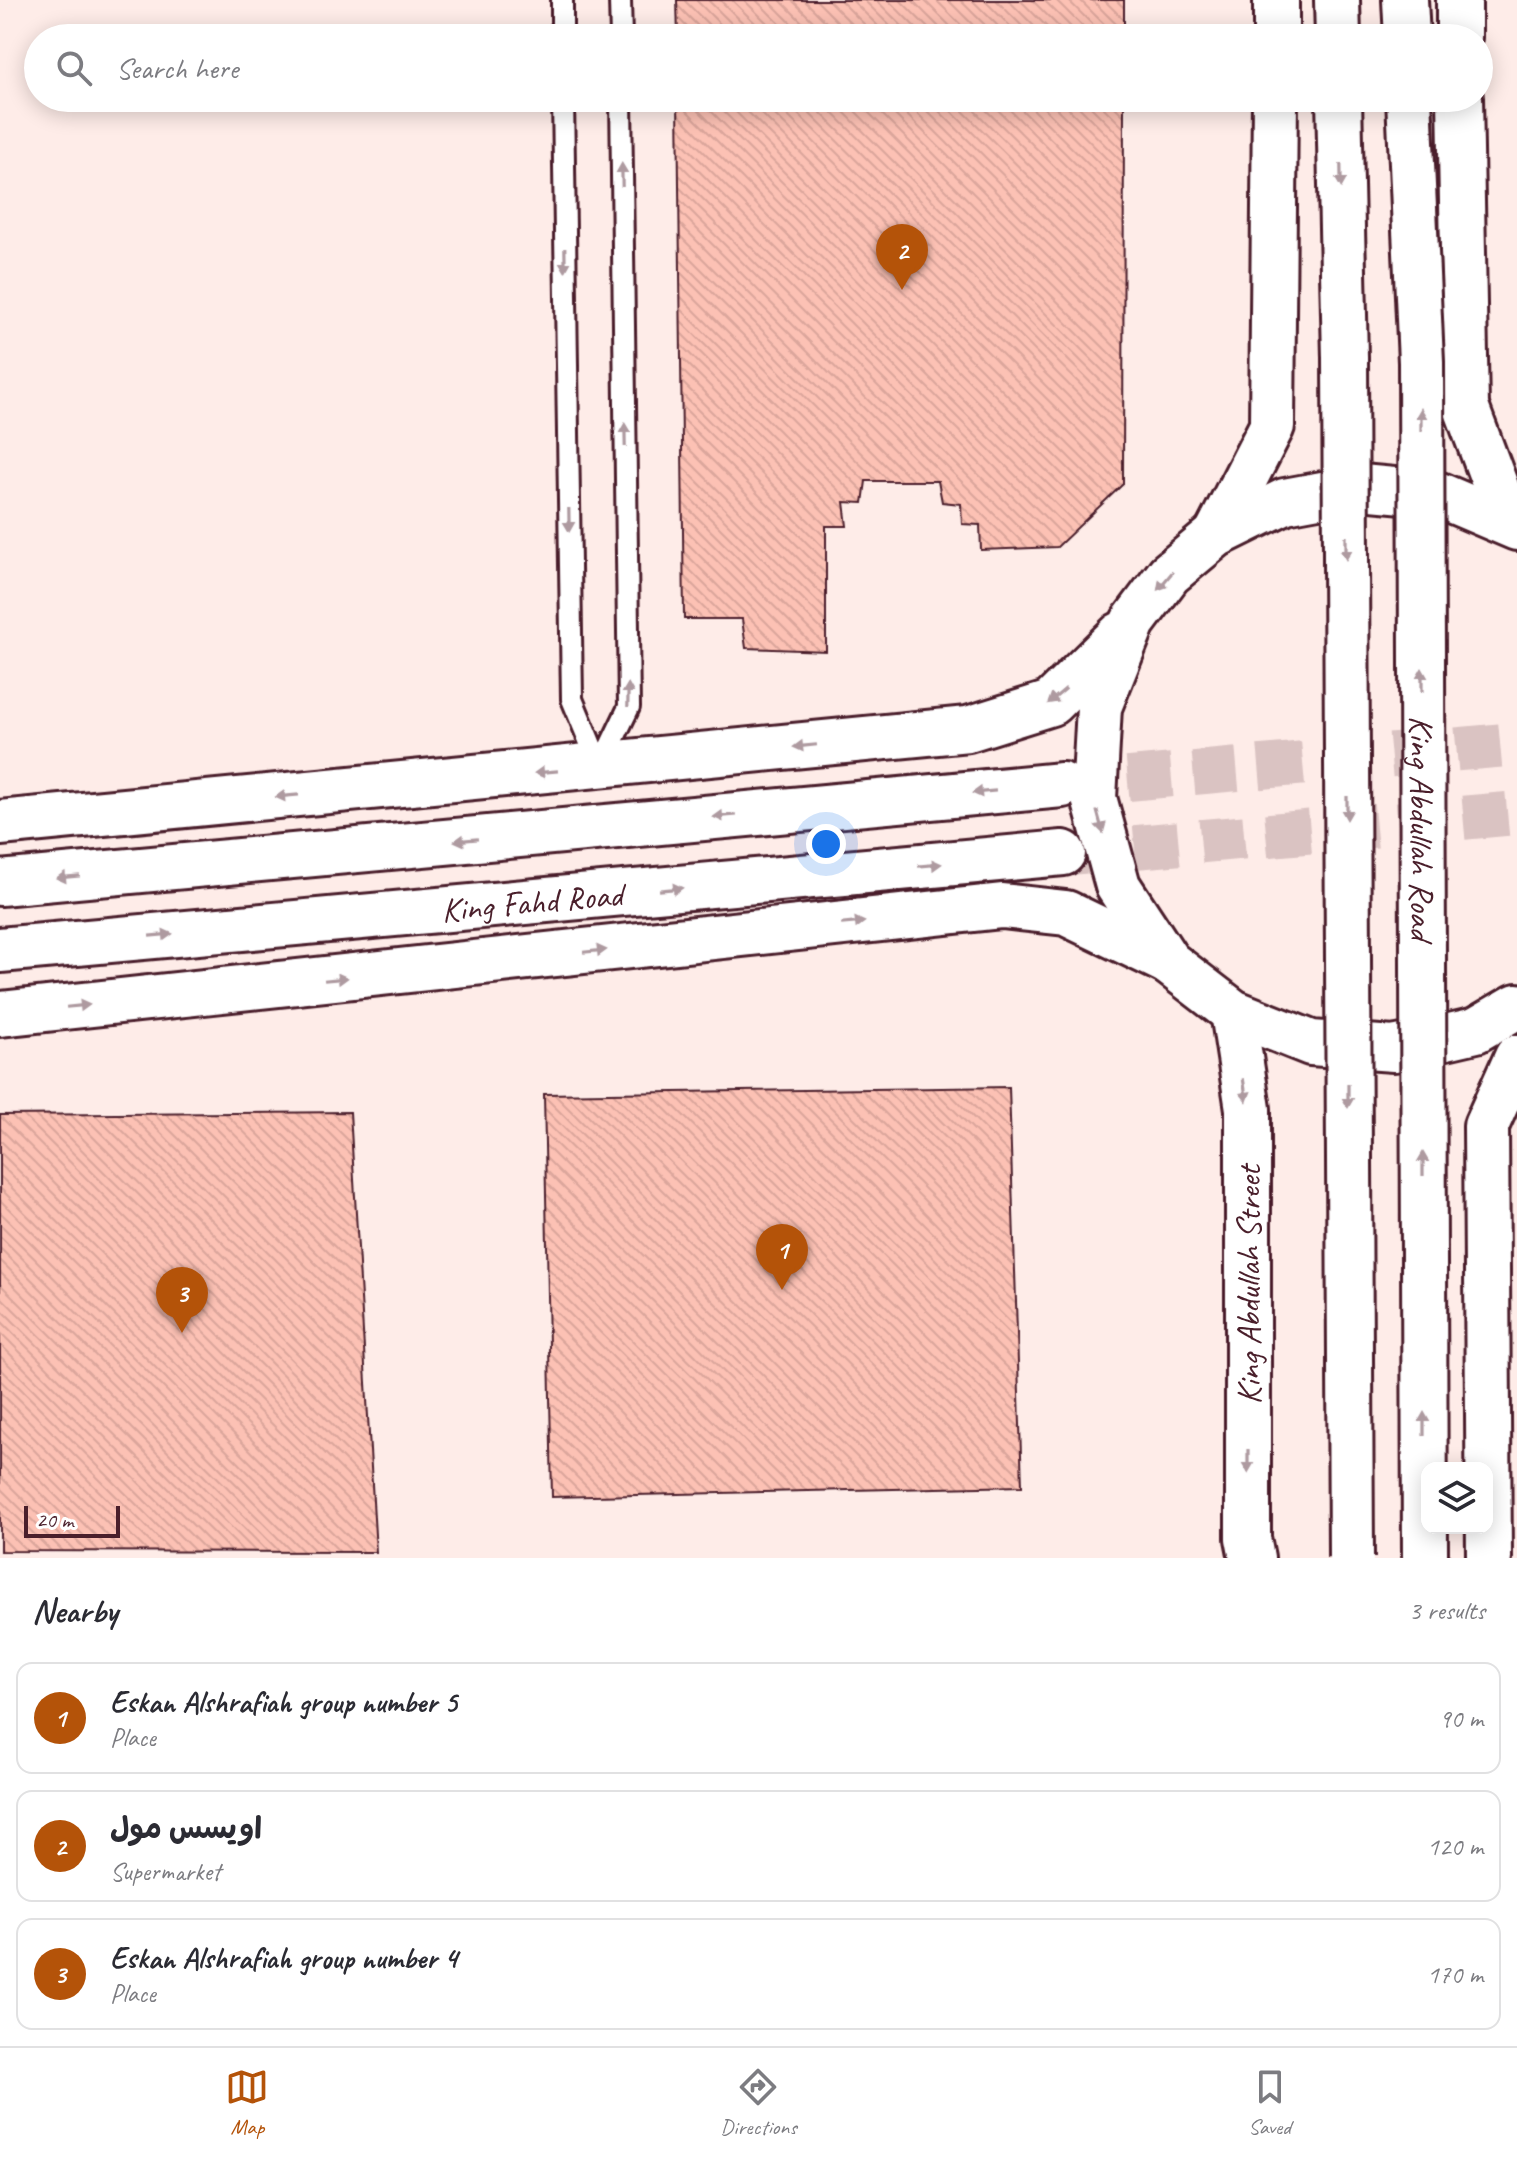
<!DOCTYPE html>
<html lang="en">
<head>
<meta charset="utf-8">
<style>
  :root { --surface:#fff; --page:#f2f2f3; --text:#2b2b33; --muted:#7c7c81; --line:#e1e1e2; --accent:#b45309 }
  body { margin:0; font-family:Caveat,"Playpen Sans Arabic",sans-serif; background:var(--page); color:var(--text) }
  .controls { position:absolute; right:24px; bottom:24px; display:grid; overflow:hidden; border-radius:16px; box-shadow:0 4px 20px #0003 }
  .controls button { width:72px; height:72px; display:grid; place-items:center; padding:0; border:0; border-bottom:2px solid var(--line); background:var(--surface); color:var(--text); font:40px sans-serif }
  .scale { position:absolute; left:24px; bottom:20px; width:96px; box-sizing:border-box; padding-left:8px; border:4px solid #4a1f2b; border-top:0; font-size:22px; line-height:28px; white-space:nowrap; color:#4a1f2b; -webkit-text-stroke:6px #fff; paint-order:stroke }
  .you { position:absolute; left:826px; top:844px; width:28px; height:28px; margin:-20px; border:6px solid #fff; border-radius:50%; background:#1a73e8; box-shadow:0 0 0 12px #1a73e833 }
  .badge { display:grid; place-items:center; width:52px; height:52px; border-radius:50%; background:var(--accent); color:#fff; font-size:26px; font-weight:700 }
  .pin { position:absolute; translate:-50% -66px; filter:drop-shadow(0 2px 4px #0008) }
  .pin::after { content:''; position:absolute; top:42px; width:28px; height:24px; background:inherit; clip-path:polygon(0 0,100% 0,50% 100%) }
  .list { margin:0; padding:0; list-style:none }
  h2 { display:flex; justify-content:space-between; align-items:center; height:104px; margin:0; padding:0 32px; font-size:34px }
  h2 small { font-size:26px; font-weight:400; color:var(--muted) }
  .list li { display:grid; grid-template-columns:52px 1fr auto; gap:24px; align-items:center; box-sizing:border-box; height:112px; margin:0 16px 16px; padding:0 16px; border:2px solid var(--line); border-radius:16px }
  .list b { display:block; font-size:30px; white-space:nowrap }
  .list p { margin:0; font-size:26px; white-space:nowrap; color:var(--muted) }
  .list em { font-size:26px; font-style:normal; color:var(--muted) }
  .icon { flex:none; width:44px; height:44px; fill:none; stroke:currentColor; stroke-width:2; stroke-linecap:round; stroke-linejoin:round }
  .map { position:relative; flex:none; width:1517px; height:1558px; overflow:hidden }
  .search { position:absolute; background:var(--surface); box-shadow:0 4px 20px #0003; left:24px; right:24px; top:24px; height:88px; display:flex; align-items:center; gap:20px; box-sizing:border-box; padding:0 28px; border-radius:44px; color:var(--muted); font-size:30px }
  .sheet { height:488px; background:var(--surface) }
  nav { display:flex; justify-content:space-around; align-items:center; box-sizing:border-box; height:112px; border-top:2px solid var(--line); background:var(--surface); font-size:22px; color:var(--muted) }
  nav a { display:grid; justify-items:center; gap:4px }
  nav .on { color:var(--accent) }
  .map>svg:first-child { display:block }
</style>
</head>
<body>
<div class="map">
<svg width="1517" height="1558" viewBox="0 0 1517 1558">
  <defs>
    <pattern id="building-back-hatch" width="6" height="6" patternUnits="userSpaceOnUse" patternTransform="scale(2)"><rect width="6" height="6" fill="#fcc1b4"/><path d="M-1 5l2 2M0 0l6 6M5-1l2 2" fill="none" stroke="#daa59b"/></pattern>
  </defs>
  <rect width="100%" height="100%" fill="#feece8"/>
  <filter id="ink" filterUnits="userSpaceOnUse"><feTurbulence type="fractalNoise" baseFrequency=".0125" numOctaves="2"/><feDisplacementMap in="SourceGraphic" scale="16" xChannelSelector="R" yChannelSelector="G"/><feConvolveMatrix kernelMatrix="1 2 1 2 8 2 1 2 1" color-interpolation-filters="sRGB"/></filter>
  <g filter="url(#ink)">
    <g fill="url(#building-back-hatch)" stroke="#4a1f2b" stroke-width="2">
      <path d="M677 0H1124V38H678Z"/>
      <path d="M678 98H1124L1123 484 1057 547 981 550 980 525 962 524 961 504 942 502 938 481H866L863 503 844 502 847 526H826V651L746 648 742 619H684Z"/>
      <path d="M1009 1087 1022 1486 552 1497 544 1094Z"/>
      <path d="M350 1112 376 1552 0 1551V1115Z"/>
    </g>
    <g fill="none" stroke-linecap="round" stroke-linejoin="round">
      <g stroke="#dac3c2" stroke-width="44" stroke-dasharray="44 22" stroke-linecap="butt">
        <path d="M1062 785 1517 744"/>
        <path d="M1069 853 1517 813"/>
      </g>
      <g stroke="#4a1f2b" stroke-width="26">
        <g id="lane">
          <path d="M562 0V38"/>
          <path d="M620 0 621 38"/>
          <path d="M563 98 572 699 600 767"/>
          <path d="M602 763 629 707 621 98"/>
        </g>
      </g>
      <g stroke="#4a1f2b" stroke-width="50">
        <g id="primary">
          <path d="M1459 0V38"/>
          <path d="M1276 38V0"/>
          <path d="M1460 98 1466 407 1509 522"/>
          <path d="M1517 528 1437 494 1361 487 1285 501 1216 535 1169 574 1133 622 1099 707 1094 798 1118 886 1168 962 1233 1012 1311 1043 1394 1049 1476 1030 1517 1006"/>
          <path d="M1216 535 1272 426 1275 98"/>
          <path d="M0 823 968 729 1051 703 1120 635"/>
          <path d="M1233 1012 1248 1109V1538L1252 1558"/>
          <path d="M0 1014 1002 906 1066 913 1168 962"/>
          <path d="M1489 1558 1486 1126 1517 1057"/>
        </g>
      </g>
      <g stroke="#4a1f2b" stroke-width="50">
        <g id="highway">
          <path d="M1337 0 1338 38"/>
          <path d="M1405 0 1407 38"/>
          <path d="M0 883 1062 785"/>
          <path id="s1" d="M0 950 1063 853"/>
        </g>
      </g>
      <use href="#lane" stroke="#fff" stroke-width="20"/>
      <use href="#primary" stroke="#fff" stroke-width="44"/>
      <use href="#highway" stroke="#fff" stroke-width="44"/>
      <g stroke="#4a1f2b" stroke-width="50" stroke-linecap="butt">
        <g id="highway-bridge">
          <path d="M1339 98 1345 358 1351 1558"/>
          <path id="s2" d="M1409 98 1421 362 1425 1558"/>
        </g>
      </g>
      <use href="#highway-bridge" stroke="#fff" stroke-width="44"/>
    </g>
    <defs><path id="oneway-solid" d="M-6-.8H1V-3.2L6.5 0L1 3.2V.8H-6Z" transform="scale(2)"/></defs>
    <g fill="#ae9aa0">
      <use href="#oneway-solid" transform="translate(622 175) rotate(-91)"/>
      <use href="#oneway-solid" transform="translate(1341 176) rotate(89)"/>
      <use href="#oneway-solid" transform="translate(565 260) rotate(89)"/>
      <use href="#oneway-solid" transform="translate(1421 420) rotate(-90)"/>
      <use href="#oneway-solid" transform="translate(625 435) rotate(-91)"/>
      <use href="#oneway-solid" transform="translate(569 520) rotate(89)"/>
      <use href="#oneway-solid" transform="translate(1346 548) rotate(90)"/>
      <use href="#oneway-solid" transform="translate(1165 581) rotate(130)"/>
      <use href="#oneway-solid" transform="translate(1422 680) rotate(-90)"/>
      <use href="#oneway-solid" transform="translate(628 695) rotate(-89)"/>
      <use href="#oneway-solid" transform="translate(1057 696) rotate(140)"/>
      <use href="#oneway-solid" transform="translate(805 746) rotate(174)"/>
      <use href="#oneway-solid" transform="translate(546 772) rotate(175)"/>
      <use href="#oneway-solid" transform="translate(984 792) rotate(175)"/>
      <use href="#oneway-solid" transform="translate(287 796) rotate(175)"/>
      <use href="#oneway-solid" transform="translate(1347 808) rotate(90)"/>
      <use href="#oneway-solid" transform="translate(725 816) rotate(175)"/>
      <use href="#oneway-solid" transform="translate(1100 822) rotate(75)"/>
      <use href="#oneway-solid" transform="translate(466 840) rotate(175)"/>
      <use href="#oneway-solid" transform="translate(930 865) rotate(-5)"/>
      <use href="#oneway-solid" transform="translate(68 877) rotate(175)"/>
      <use href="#oneway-solid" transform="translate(671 889) rotate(-5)"/>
      <use href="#oneway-solid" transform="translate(853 923) rotate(-6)"/>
      <use href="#oneway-solid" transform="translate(161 935) rotate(-5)"/>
      <use href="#oneway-solid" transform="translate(595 951) rotate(-6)"/>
      <use href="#oneway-solid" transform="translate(336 979) rotate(-6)"/>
      <use href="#oneway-solid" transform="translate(78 1006) rotate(-6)"/>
      <use href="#oneway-solid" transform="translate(1245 1090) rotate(81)"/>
      <use href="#oneway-solid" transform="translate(1348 1096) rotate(90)"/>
      <use href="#oneway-solid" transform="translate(1423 1164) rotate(-90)"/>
      <use href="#oneway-solid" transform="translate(1424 1424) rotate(-90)"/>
      <use href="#oneway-solid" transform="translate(1248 1461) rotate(90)"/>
    </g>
  </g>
  <g text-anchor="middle" stroke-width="7" stroke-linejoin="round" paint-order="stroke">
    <g font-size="34" fill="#4a1f2b" stroke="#fff">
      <text dy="12" stroke="none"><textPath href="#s2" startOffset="730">King Abdullah Road</textPath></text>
      <text dy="12" stroke="none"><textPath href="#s1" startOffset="534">King Fahd Road</textPath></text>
      <text transform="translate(1248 1285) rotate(-90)" y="12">King Abdullah Street</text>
    </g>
  </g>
</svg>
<div class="controls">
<button><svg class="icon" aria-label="layers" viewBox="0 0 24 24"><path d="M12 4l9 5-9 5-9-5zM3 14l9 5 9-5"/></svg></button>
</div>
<div class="scale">20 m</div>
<div class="you"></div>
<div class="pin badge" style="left:782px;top:1290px">1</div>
<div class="pin badge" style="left:902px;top:290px">2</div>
<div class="pin badge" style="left:182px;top:1333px">3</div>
<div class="search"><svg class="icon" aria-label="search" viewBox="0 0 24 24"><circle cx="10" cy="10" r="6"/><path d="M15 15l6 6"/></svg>Search here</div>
</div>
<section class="sheet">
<h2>Nearby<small>3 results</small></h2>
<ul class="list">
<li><span class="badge">1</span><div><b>Eskan Alshrafiah group number 5</b><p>Place</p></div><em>90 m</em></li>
<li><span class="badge">2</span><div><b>اويسس مول</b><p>Supermarket</p></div><em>120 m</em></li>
<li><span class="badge">3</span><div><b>Eskan Alshrafiah group number 4</b><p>Place</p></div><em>170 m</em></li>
</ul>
</section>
<nav>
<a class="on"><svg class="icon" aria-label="map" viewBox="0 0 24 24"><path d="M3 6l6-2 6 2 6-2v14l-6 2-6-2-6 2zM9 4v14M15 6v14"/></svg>Map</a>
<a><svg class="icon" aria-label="directions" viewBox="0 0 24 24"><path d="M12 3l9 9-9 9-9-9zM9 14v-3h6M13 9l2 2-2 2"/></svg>Directions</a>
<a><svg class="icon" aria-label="saved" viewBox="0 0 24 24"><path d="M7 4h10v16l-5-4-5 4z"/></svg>Saved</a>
</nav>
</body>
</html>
